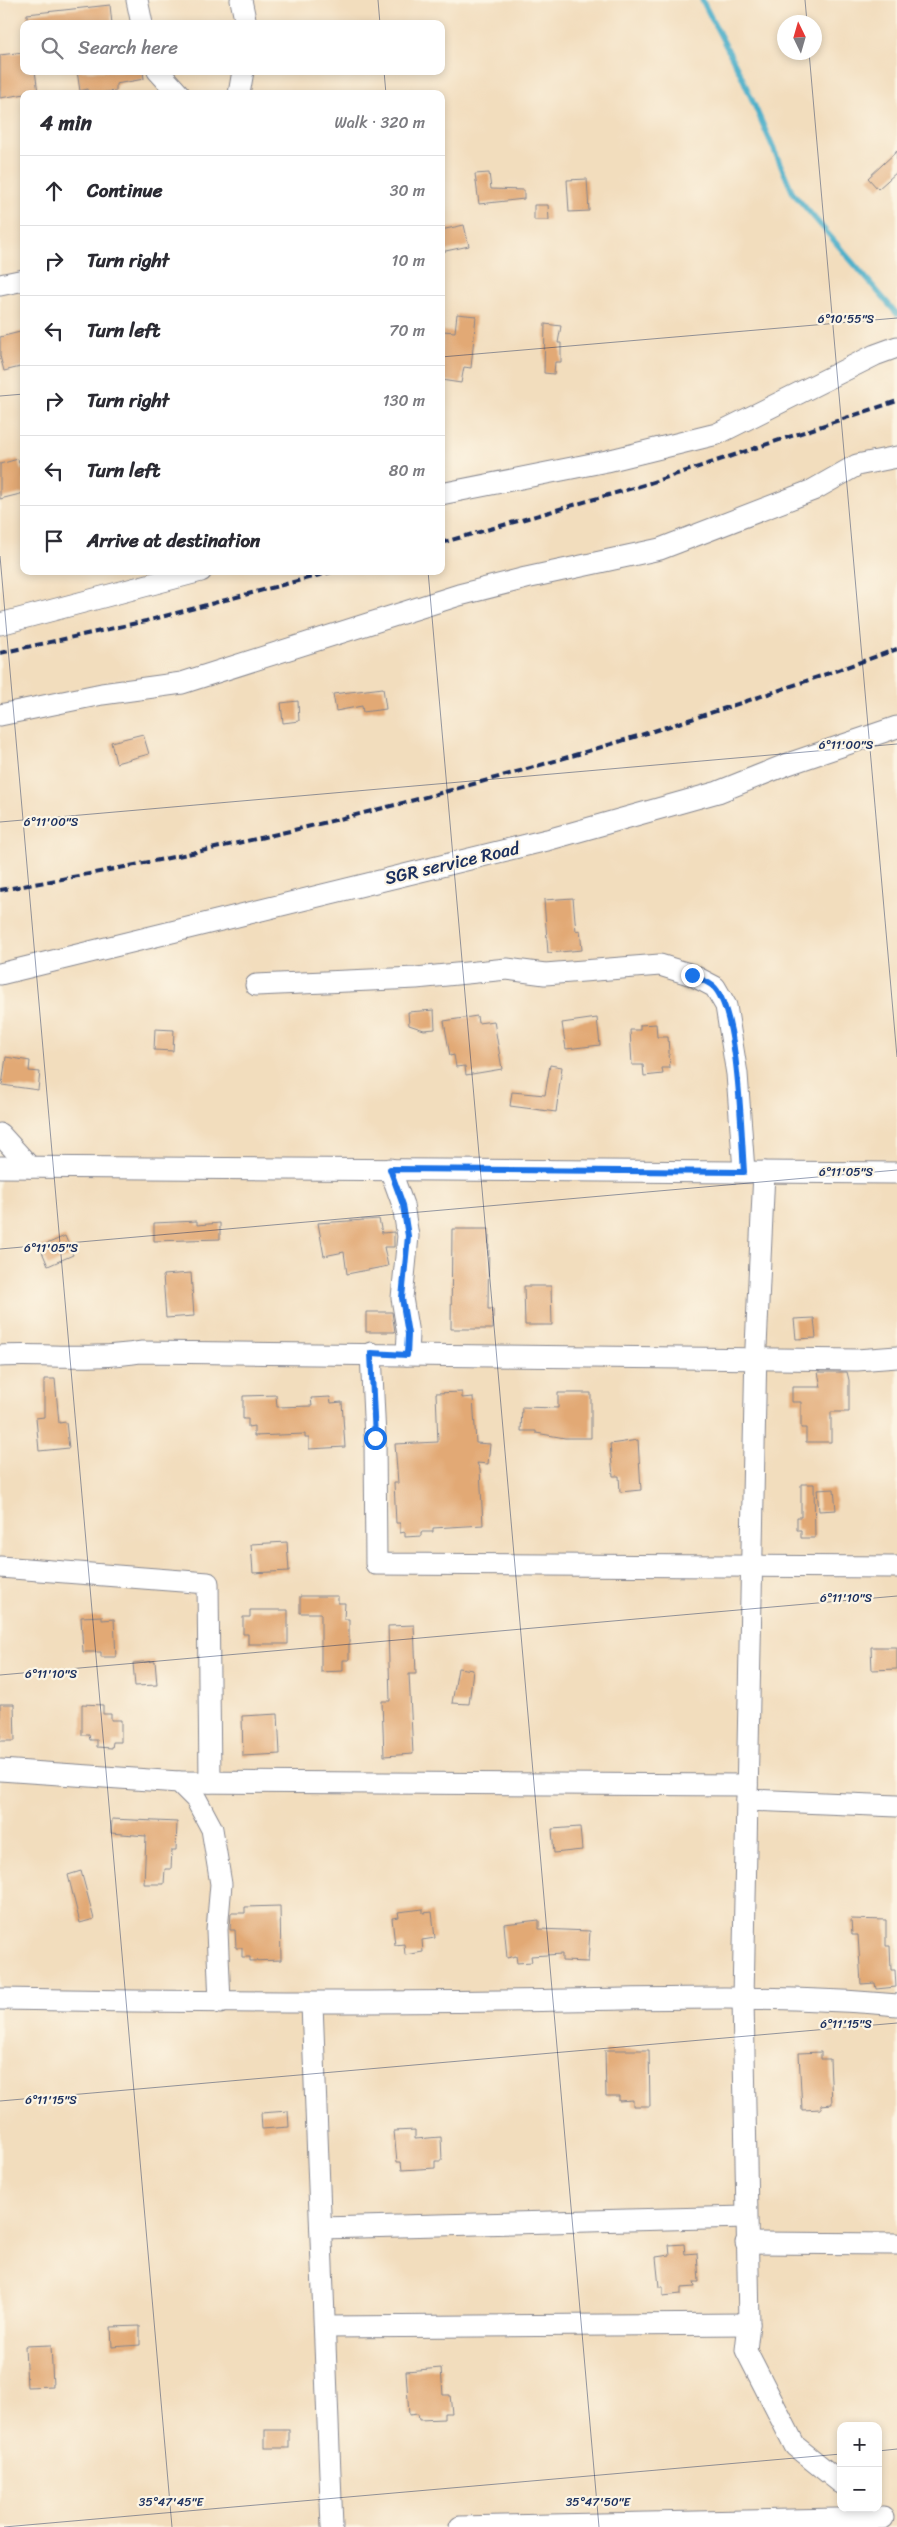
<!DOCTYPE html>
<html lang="en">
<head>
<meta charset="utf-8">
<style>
  :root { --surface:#fff; --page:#f2f2f3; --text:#2b2b33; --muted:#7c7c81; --line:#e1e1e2 }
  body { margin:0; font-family:Sriracha,sans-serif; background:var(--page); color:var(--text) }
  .controls { position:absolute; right:15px; bottom:15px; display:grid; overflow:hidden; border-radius:10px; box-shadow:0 2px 8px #0003 }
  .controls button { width:45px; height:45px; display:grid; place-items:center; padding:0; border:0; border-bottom:1px solid var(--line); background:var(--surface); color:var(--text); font:25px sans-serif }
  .compass { position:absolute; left:777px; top:15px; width:45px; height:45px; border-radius:50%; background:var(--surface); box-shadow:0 2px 8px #0003; rotate:355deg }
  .stop { position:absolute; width:15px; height:15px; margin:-11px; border:4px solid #1a73e8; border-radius:50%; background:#fff }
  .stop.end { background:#1a73e8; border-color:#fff; box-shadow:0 1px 5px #0008 }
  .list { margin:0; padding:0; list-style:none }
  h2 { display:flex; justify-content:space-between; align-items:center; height:65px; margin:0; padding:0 20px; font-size:21px }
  h2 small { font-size:16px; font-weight:400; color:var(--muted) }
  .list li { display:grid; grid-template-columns:32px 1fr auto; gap:15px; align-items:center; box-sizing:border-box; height:70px; padding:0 20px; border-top:1px solid var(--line) }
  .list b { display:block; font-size:19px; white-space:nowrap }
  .list em { font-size:16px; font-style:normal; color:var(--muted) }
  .icon { flex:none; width:28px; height:28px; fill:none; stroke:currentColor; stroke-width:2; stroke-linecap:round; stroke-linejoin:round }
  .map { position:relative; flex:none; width:897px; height:2527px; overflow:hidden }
  .search { position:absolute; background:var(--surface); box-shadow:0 2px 8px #0003; left:20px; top:20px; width:425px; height:55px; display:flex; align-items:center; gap:12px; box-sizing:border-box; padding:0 18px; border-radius:10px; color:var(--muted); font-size:19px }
  .panel { position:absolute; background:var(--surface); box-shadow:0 2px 8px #0003; left:20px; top:90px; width:425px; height:485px; border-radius:10px }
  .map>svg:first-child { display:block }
</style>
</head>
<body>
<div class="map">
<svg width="897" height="2527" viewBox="0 0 897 2527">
  <rect width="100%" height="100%" fill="#fcf5e5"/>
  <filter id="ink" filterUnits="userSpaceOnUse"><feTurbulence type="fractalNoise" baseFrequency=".02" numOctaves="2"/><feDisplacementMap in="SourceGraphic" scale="10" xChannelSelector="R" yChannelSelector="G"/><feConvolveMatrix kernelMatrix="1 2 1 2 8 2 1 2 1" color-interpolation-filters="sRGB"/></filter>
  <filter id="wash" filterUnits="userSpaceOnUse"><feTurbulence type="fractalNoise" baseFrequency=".0096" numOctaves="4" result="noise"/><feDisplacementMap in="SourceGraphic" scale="20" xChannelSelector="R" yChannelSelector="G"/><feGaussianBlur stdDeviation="1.12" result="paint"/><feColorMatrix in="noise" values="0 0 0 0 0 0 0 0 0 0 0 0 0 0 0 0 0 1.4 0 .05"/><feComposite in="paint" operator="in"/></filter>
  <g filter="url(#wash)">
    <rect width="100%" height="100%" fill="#f2ddbd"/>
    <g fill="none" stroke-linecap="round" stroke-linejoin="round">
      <path stroke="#49aec9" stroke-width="5.5" d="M702 0 742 77 793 193 897 314"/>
    </g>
    <g id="blocks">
      <g fill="#e2a975">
        <path d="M110 5 112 24H27V14Z"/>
        <path d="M24 52V71H35L38 92 0 98V55Z"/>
        <path d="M77 71H143L144 79 116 84V91L89 94 88 89 80 91Z"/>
        <path d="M897 151V172L878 189 868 178Z"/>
        <path d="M489 173 491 189 524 190V199L479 204 475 174Z"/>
        <path d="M587 179 589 211 569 212 567 180Z"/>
        <path d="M534 205H548L549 220H534Z"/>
        <path d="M464 225 469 246 441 252V230Z"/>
        <path d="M457 314 476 316 471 368 464 367 461 383 441 380 443 331 455 332Z"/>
        <path d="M545 324 561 326 558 343H561V362H555L554 374 544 373Z"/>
        <path d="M24 331V366L4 371 0 356V337Z"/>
        <path d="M18 459 21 470 24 469V493L0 499V464Z"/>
        <path d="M383 688 386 709 363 712 362 706 336 711 333 694Z"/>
        <path d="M298 701 299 721 283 723 281 703Z"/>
        <path d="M143 734 149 754 116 763 111 742Z"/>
        <path d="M573 898 576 931 580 930 582 950 548 953 544 900Z"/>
        <path d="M434 1010 435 1029 424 1030 409 1025 408 1012Z"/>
        <path d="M477 1016 478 1023 494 1021 502 1069 466 1075 465 1066 456 1067 454 1055 450 1056 444 1021Z"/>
        <path d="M597 1018 600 1045 566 1049 562 1023Z"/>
        <path d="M656 1024 657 1037H668L670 1068H662L663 1074 644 1076 643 1065H632L630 1030H640V1025Z"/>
        <path d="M155 1029 174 1030 173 1051 154 1050Z"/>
        <path d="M6 1057 30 1061 29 1071 40 1072 38 1090 2 1085Z"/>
        <path d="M550 1065 562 1067 556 1112 510 1106 512 1092 545 1095Z"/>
        <path d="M379 1219 382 1233 394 1232V1247H384L388 1266 347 1274 344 1252 324 1256 318 1223Z"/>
        <path d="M197 1221V1225L220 1223V1239L154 1241V1223Z"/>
        <path d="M452 1229H489L488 1309H493V1329H451Z"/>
        <path d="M65 1236 73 1255 48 1266 40 1247Z"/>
        <path d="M191 1273 194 1316 166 1318 163 1275Z"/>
        <path d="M524 1286H551L552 1325H525Z"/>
        <path d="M366 1312H392L395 1332H366Z"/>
        <path d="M814 1318 816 1338 796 1339 794 1319Z"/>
        <path d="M818 1372H847L849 1380V1412H831V1442H806V1428H801V1402H792V1387H821Z"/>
        <path d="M44 1379H55L59 1423 66 1422 69 1448 39 1451 36 1418 44 1417Z"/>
        <path d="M462 1392V1398L473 1397 476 1443 490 1444 488 1464 477 1463 480 1470 483 1525 433 1528V1532H421V1536L405 1537V1532L400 1533V1523H396L394 1483H398L395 1444 438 1442 436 1393Z"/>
        <path d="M558 1393H591V1438H565L536 1433V1431H521L522 1407 558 1408Z"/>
        <path d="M276 1395 277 1407 312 1406 311 1398 330 1397 331 1403 342 1402 345 1447 309 1449V1438H305V1434L254 1436V1426L248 1427V1419H243V1396Z"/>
        <path d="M638 1440 641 1490 620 1492 619 1476H613L610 1444Z"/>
        <path d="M801 1484H814L815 1538H801V1530H797V1517H801Z"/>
        <path d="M834 1489 836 1510 819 1511 817 1490Z"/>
        <path d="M287 1542 289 1571 253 1573 251 1544Z"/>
        <path d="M300 1596H338V1603H345L344 1619H349V1660H343V1671L321 1672V1613H300Z"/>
        <path d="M250 1610H288V1644H248V1634H243V1617H250Z"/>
        <path d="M102 1616V1620L114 1619 116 1657H101V1652H83L81 1617Z"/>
        <path d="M414 1625 416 1674H409L413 1754 384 1756 382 1701H390L388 1626Z"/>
        <path d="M871 1647H897V1669L872 1670Z"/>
        <path d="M155 1661 157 1685 135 1686 133 1663Z"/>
        <path d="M458 1668 473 1670 469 1704 452 1703Z"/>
        <path d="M0 1704H14L15 1741H0Z"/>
        <path d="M82 1704 103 1705V1714H111V1720H121V1742H113L112 1748 97 1747V1740H90L89 1735H82Z"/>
        <path d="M278 1714 280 1754 243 1756 242 1716Z"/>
        <path d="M112 1819 177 1822 176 1850H172L171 1869H165L164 1884H144L146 1836 111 1833Z"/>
        <path d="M580 1827 582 1850 554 1853 552 1829Z"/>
        <path d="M81 1871 94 1919 80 1923 68 1875Z"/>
        <path d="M280 1906 281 1960 250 1961V1957H242V1948H236L235 1930H230L231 1913H245V1907Z"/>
        <path d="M423 1909V1913L432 1912 435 1938 422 1940 423 1952 405 1955 404 1944 395 1945 392 1918 399 1917 398 1912Z"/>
        <path d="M851 1919 886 1920V1946H890L891 1970H895L896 1987 876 1989 875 1983 861 1984 858 1935H852Z"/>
        <path d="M539 1920V1929L590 1931 588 1962 562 1961V1954L531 1956 532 1962 517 1963 516 1956 507 1958 504 1924Z"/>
        <path d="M605 2050H649L650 2106H633V2100L619 2101V2096H606Z"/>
        <path d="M821 2052V2059H830L832 2104 821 2105V2109L802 2110 799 2053Z"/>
        <path d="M288 2111 289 2127 262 2129 261 2113Z"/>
        <path d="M415 2130V2139L441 2137 442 2161H435V2168L402 2170 401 2162H397L394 2131Z"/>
        <path d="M684 2244 685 2254 697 2253 699 2282H694L695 2287 681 2288V2294L663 2296V2287H659L656 2257 670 2255 669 2245Z"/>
        <path d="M140 2326V2345L112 2347 111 2327Z"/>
        <path d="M51 2345 53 2386 27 2387 25 2346Z"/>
        <path d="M441 2368 443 2395H450L452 2413H444V2419L419 2420 418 2414 409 2415 406 2371Z"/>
        <rect x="265" y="2430" width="24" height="18"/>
      </g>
    </g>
  </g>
  <g filter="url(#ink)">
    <use href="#blocks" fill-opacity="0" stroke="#86868e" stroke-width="1"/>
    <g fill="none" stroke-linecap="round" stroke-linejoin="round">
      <g stroke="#86868e" stroke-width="23">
        <g id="minor">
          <path d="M137 0 142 24"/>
          <path d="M241 0 246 24"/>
          <path d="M158 71 179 94"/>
          <path d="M239 94 243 71"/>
          <path d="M0 285 24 280"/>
          <path d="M441 494 607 461 717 434 875 355 897 347"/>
          <path d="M0 624 201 571"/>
          <path d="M0 715 102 694 182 683 459 595 526 578 660 549 813 490 857 465 897 457"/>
          <path d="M0 974 547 840 718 792 788 764 897 727"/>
          <path d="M256 985 416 978 507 969 545 974 660 965 692 975 715 987 726 1006 737 1074 744 1171"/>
          <path d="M0 1134 30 1167"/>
          <path d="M0 1167 897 1173"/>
          <path d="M390 1169 403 1205 408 1236 402 1298 408 1334 407 1355"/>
          <path d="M764 1172 756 1347 743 1999 749 2324 746 2350 795 2446 841 2483"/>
          <path d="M371 1353 375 1438 376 1564 897 1567"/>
          <path d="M0 1356C47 1354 94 1360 141 1352L857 1360 897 1357"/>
          <path d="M0 1567 208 1583 210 1782"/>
          <path d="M0 1770 179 1782 196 1799 212 1829 221 1884 217 1930 220 2003"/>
          <path d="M179 1782 747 1785"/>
          <path d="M747 1800 897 1806"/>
          <path d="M0 1999C167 2002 334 2003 500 2001 632 2000 766 1993 897 2005"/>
          <path d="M312 2004 332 2527"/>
          <path d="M321 2228 745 2217"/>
          <path d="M746 2243 897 2244"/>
          <path d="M325 2327 749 2324"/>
          <path d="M460 2527 883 2518"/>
        </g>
      </g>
      <use href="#minor" stroke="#fff" stroke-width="21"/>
      <g stroke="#1b2f5e" stroke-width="4" stroke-dasharray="8 4" stroke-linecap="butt">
        <path d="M441 543 647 484 897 401"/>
        <path d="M0 653 146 621 335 571"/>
        <path d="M0 890C305 838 606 754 897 649"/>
      </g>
    </g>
  </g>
  <g fill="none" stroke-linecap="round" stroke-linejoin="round" filter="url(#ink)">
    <path stroke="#1a73e8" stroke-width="6" d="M375 1438 371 1353 407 1355 408 1334 402 1298 408 1236 403 1205 390 1169 744 1172C741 1132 739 1016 715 988 710 982 699 979 692 975"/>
  </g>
  <path fill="none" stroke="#1b2f5e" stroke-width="1" stroke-opacity="0.45" d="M378 0 380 24M805 0 807 22M809 52 897 1057M384 71 386 94M441 357 897 318M0 396 24 394M0 556 172 2527M428 571 599 2527M0 822 897 744M0 1249 897 1170M0 1675 897 1596M0 2101 897 2023M878 2451 897 2449M4 2527 841 2454"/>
  <g text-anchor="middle" stroke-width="4.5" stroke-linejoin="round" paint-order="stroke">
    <g font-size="18" fill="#1b2f5e" stroke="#fcf5e5">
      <text transform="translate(452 863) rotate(-13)" y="6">SGR service Road</text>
    </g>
  </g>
  <g font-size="12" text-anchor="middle" fill="#1b2f5e" stroke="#fcf5e5" stroke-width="4.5" stroke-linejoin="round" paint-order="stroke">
    <text x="846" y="323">6°10'55"S</text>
    <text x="846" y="749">6°11'00"S</text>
    <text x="51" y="826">6°11'00"S</text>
    <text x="846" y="1176">6°11'05"S</text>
    <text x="51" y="1252">6°11'05"S</text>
    <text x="846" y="1602">6°11'10"S</text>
    <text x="51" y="1678">6°11'10"S</text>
    <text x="846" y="2028">6°11'15"S</text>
    <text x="51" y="2104">6°11'15"S</text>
    <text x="171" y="2506">35°47'45"E</text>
    <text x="598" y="2506">35°47'50"E</text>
  </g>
</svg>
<div class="controls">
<button>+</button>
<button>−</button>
</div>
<svg class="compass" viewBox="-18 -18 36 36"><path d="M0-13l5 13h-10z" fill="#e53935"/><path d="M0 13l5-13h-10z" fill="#7c7c81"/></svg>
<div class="stop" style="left:375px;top:1438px"></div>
<div class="stop end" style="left:692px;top:975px"></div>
<div class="search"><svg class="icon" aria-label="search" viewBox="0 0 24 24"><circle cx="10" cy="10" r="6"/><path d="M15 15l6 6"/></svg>Search here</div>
<section class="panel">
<h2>4 min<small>Walk · 320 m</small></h2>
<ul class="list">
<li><svg class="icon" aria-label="ahead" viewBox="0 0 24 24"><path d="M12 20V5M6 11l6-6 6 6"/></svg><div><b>Continue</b></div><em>30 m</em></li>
<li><svg class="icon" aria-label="right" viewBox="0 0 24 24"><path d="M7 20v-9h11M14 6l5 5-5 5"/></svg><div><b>Turn right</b></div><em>10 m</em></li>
<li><svg class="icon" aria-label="left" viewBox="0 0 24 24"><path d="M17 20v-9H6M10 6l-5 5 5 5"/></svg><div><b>Turn left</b></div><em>70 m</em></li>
<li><svg class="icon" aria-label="right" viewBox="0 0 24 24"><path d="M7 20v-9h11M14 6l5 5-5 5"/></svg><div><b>Turn right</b></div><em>130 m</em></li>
<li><svg class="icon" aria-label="left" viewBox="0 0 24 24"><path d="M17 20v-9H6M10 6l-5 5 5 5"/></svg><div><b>Turn left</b></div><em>80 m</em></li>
<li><svg class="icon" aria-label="arrive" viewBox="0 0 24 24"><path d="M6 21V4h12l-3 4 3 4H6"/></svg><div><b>Arrive at destination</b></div></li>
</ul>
</section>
</div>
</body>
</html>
